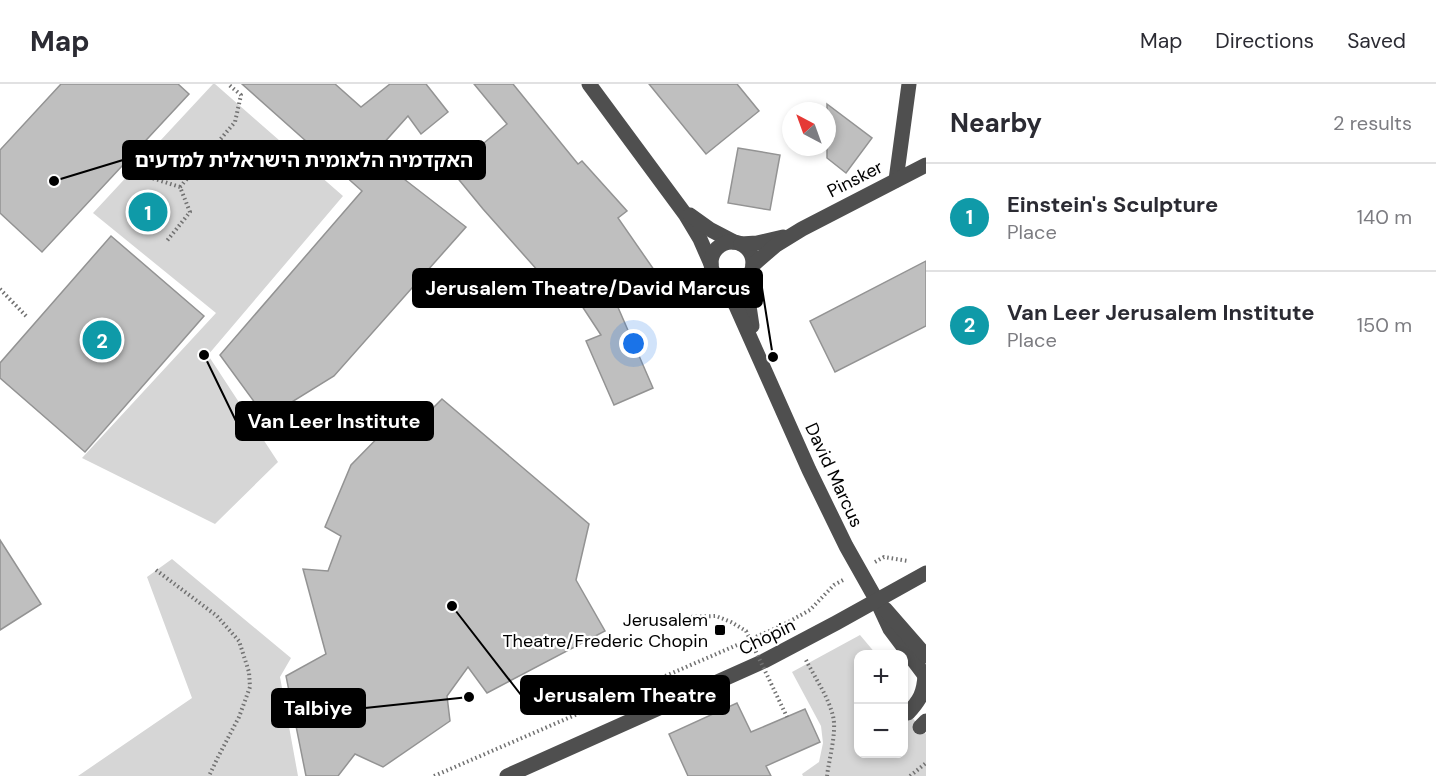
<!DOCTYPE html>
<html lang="en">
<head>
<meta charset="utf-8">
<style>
  :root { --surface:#fff; --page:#f2f2f3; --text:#2b2b33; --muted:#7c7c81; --line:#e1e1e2; --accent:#000 }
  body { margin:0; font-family:"DM Sans","Noto Sans Hebrew",sans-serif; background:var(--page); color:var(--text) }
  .controls { position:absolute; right:18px; bottom:18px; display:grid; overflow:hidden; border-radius:12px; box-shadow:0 3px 9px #0003 }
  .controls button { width:54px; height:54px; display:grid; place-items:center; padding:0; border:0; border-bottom:2px solid var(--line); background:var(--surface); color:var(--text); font:30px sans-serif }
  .compass { position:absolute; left:782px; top:18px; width:54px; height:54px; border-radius:50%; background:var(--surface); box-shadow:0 3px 9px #0003; rotate:319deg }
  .you { position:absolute; left:634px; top:260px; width:21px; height:21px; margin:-15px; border:4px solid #fff; border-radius:50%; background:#1a73e8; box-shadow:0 0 0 9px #1a73e833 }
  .badge { display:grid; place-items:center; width:39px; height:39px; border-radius:50%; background:var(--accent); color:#fff; font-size:20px; font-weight:700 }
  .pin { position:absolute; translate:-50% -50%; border:3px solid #fff; box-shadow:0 2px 6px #0006 }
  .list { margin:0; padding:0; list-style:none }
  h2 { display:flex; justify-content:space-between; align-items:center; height:78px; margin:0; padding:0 24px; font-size:26px }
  h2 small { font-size:20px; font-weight:400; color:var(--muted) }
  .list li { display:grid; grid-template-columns:39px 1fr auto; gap:18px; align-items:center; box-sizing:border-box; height:108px; padding:0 24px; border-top:2px solid var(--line) }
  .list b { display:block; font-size:22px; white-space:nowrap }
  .list p { margin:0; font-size:20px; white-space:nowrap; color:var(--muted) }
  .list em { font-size:20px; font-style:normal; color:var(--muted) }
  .map { position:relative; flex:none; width:926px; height:692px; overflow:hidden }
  header { display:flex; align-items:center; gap:36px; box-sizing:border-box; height:84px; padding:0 30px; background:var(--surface); border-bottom:2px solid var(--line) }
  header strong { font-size:28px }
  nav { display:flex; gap:33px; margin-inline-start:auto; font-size:21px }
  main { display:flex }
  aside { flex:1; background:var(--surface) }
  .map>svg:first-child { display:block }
</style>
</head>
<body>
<header>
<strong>Map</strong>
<nav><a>Map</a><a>Directions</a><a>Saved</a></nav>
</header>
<main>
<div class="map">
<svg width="926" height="692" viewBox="0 0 926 692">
  <rect width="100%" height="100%" fill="#fff"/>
  <g fill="#d6d6d6">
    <path d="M213 0H215L343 112 208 271 278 378 215 440 82 374 216 229 93 129Z"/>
    <path d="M172 475 291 574 280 593 298 692H78L192 614 147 493Z"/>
    <path d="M860 551 876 570H858V670H904V624L926 650V692H803L802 690 819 678 823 659 821 642 792 588Z"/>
  </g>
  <g fill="#bfbfbf" stroke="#939393" stroke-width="1.5">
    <path d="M61 0H178L189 10 42 168 0 129V66Z"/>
    <path d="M242 0H335L361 23 390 0H426L448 28 421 50 408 32 373 71 466 143 334 292 266 334 220 271 362 107Z"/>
    <path d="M474 0H513L578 80 582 77 627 127 618 134 659 193 617 221 653 304 614 321 586 257 601 251 559 187 547 197 483 125 451 86 507 40Z"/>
    <path d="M649 0H737L759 27 706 70Z"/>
    <path d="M827 20 872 54 846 89 827 74Z"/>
    <path d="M738 64 780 71 770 126 728 119Z"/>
    <path d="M111 152 204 232 85 368 0 294V279Z"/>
    <path d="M926 177V242L835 288 810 237Z"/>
    <path d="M442 315 589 440 576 496 605 547 487 609 468 583 447 612 450 637 383 683 355 670 338 692H306L286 592 326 570 303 485 328 487 341 452 325 443 351 381 397 334 409 348Z"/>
    <path d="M0 456 41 520 0 546Z"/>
    <path d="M737 619 751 648 805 625 820 658 766 682 771 692H688L669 650Z"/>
  </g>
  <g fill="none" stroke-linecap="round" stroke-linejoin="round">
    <g stroke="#717171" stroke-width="4" stroke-dasharray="1.5 3" stroke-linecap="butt">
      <path d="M151 77 152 94 180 103 190 128 166 158"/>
      <path d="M180 103 235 38 241 11 228 0"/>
      <path d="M0 205 27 233"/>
      <path d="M875 478 884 473 908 477"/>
      <path d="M156 486 217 532 239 557 249 588 250 603 239 633 218 673 209 692"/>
      <path d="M806 576C815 594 828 612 833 632 837 648 829 675 827 692"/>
      <path d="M434 692 781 542 810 526 834 501 845 495"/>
      <path d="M910 692 926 679"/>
    </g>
    <g stroke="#4f4f4f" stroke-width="15">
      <path d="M589 0 685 130 700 155 711 180"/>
      <path d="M896 96 909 0"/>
      <path d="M690 131 711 146 734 158"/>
      <circle cx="732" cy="179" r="21"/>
      <path d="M741 160 757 159 783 153"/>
      <path d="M753 181 776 161 802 145 926 81"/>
      <path d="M748 192V215L752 242"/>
      <path d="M721 197 736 222 809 386 846 462 877 517 890 545 926 593"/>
      <path d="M885 525 926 572"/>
      <path d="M908 629C920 616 924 609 925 591"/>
      <path d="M920 643 926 637"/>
      <path d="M507 692 764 577 836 539 926 489"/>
    </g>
    <path stroke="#717171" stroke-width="4" stroke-dasharray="1.5 3" stroke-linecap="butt" d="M660 538 688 533 716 532 731 538 746 547 787 633"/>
  </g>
  <rect fill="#000" stroke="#fff" stroke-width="2" x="714" y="540" width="12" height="12" rx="3"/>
  <g text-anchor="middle" stroke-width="4.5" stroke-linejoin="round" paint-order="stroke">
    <g font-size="18" fill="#000" stroke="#fff">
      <text transform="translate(855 95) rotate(-27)" y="6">Pinsker</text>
      <text transform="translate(834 391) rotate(65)" y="6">David Marcus</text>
      <text transform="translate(767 553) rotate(-26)" y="6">Chopin</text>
    </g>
    <g font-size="18" fill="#000" stroke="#fff" text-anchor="end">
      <text x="708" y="542">Jerusalem<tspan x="708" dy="21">Theatre/Frederic Chopin</tspan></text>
    </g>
  </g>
  <path fill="none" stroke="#000" stroke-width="2" d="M54 97L123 76M773 273L762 204M204 271L236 337M452 522L521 611M469 613L365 624"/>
  <g fill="#000" stroke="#fff" stroke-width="2">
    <circle cx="54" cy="97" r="6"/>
    <circle cx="773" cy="273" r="6"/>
    <circle cx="204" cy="271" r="6"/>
    <circle cx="452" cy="522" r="6"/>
    <circle cx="469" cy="613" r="6"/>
  </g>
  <g fill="#000" stroke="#000" stroke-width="2">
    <rect x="123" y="57" width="362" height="38" rx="6"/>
    <rect x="413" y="185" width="349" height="38" rx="6"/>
    <rect x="236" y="318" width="197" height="38" rx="6"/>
    <rect x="521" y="592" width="208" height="38" rx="6"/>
    <rect x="272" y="605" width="93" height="38" rx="6"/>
  </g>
  <g font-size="20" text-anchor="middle" font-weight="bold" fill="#fff">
    <text x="304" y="83">האקדמיה הלאומית הישראלית למדעים</text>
    <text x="588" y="211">Jerusalem Theatre/David Marcus</text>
    <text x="334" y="344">Van Leer Institute</text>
    <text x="625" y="618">Jerusalem Theatre</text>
    <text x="318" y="631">Talbiye</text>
  </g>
</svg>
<div class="controls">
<button>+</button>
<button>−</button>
</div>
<svg class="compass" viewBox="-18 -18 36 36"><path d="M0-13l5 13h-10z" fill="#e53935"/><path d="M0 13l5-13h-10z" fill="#7c7c81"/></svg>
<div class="you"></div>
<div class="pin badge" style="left:148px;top:128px;background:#0f9aa8">1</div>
<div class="pin badge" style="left:102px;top:256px;background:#0f9aa8">2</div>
</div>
<aside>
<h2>Nearby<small>2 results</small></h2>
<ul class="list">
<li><span class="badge" style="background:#0f9aa8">1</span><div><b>Einstein's Sculpture</b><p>Place</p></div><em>140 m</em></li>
<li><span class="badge" style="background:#0f9aa8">2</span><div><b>Van Leer Jerusalem Institute</b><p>Place</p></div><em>150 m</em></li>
</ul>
</aside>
</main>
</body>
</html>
